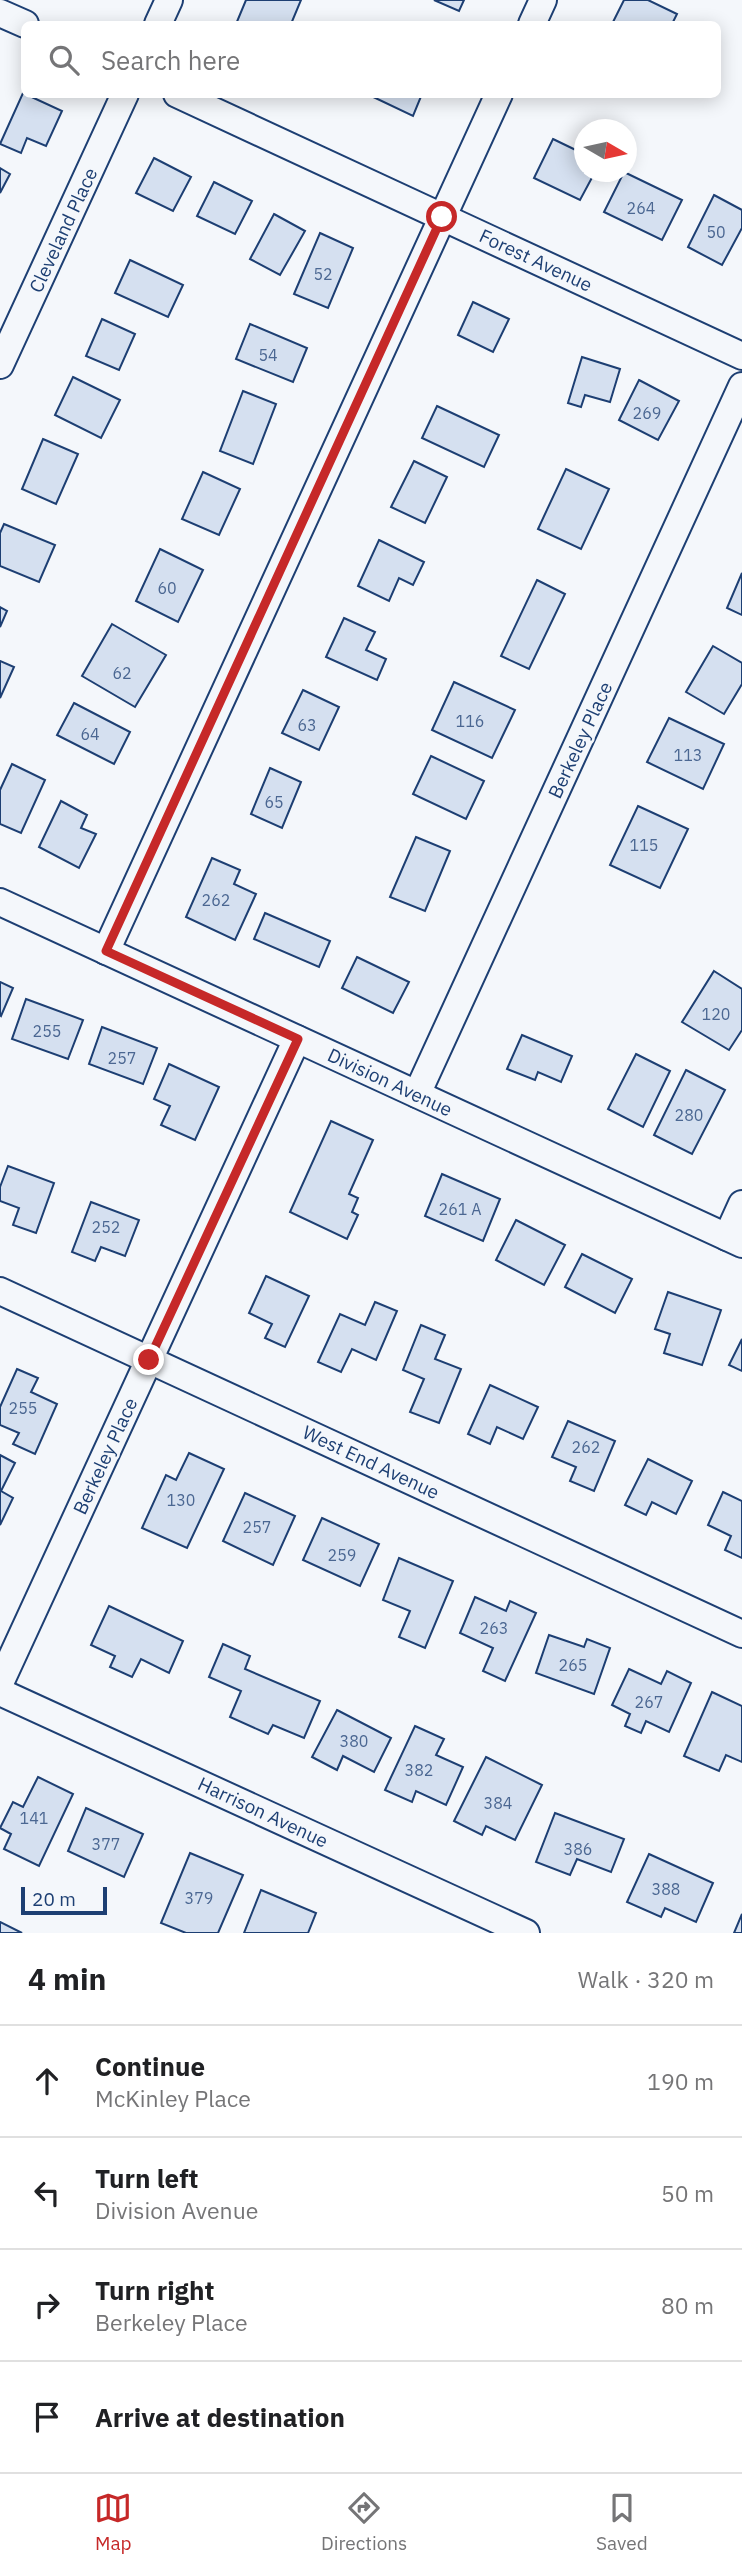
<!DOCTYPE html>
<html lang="en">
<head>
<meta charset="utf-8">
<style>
  :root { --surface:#fff; --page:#f2f2f2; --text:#202124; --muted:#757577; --line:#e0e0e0; --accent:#c62828 }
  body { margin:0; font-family:"IBM Plex Sans",sans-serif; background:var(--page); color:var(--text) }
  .compass { position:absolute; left:574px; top:119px; width:63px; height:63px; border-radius:50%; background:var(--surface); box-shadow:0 4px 18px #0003; rotate:99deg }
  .scale { position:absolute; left:21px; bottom:18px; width:86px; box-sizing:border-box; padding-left:7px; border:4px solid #1d3f73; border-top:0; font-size:19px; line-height:24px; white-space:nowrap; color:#1d3f73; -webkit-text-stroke:5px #f4f7fb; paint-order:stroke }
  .stop { position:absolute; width:21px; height:21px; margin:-16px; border:5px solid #c62828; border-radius:50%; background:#fff }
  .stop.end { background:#c62828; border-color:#fff; box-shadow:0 2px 7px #0008 }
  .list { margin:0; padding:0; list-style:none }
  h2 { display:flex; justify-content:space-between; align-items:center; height:91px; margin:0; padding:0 28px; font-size:30px }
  h2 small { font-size:23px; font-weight:400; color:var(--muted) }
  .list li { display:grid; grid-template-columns:46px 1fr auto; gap:21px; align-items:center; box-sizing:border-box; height:112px; padding:0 28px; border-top:2px solid var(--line) }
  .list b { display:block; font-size:26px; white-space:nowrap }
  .list p { margin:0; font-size:23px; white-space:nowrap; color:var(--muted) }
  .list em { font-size:23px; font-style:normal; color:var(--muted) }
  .icon { flex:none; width:38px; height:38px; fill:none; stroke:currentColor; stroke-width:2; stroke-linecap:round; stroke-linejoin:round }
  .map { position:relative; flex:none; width:742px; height:1933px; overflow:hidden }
  .search { position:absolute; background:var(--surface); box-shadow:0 4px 18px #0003; left:21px; right:21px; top:21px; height:77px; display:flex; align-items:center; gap:18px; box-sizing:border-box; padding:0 24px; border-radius:10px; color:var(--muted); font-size:26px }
  .sheet { height:539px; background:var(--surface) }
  nav { display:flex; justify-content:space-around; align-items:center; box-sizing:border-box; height:98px; border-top:2px solid var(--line); background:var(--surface); font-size:19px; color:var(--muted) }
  nav a { display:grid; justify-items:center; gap:4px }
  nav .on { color:var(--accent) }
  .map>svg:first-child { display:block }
</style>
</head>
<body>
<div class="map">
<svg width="742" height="1933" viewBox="0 0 742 1933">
  <rect width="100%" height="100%" fill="#f4f7fb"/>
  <g fill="#d5e0f0" stroke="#1d3f73" stroke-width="2">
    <path d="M246 0H301L291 24H236Z"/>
    <path d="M434 0H464L459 11Z"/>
    <path d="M624 0H648L677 14 672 24H612Z"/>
    <path d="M23 93 62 111 46 146 27 138 21 153 0 144Z"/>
    <path d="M367 94H422L413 116Z"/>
    <path d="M553 139 584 154V172H595L580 200 534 178Z"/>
    <path d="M154 158 191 177 173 211 136 193Z"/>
    <path d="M0 168 10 174 0 193Z"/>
    <path d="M624 172 682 200 662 240 604 212Z"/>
    <path d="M214 182 252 201 235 234 197 216Z"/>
    <path d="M714 195 742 210V228L722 265 688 247Z"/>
    <path d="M274 214 305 231 280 275 250 259Z"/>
    <path d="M320 233 353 248 328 308 294 294Z"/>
    <path d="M130 260 183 285 168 317 115 293Z"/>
    <path d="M473 302 509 319 493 352 458 335Z"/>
    <path d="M102 319 135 334 119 370 86 356Z"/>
    <path d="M250 324 307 348 293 382 236 359Z"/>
    <path d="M582 357 620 369 610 402 585 395 581 407 568 403Z"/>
    <path d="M73 377 120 400 101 438 55 415Z"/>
    <path d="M639 380 679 401 658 440 619 420Z"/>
    <path d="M243 391 276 404 253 464 220 451Z"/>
    <path d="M437 406 499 435 484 467 422 438Z"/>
    <path d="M43 439 78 454 56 504 22 489Z"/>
    <path d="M414 461 447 477 425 523 391 507Z"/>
    <path d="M566 469 609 489 581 549 538 529Z"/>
    <path d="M203 472 240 489 219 535 182 519Z"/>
    <path d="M4 524 55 545 39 582 0 566V533Z"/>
    <path d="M379 540 424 562 413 585 399 578 389 601 358 586Z"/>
    <path d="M160 549 203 570 178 622 136 601Z"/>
    <path d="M742 573V615L727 608Z"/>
    <path d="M537 580 565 594 529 669 501 656Z"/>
    <path d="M0 607 7 611 0 627Z"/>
    <path d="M344 618 375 632 366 650 386 659 377 680 326 657Z"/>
    <path d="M112 624 166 655 135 707 82 676Z"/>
    <path d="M713 646 742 663V684L724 714 686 692Z"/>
    <path d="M0 661 14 667 0 698Z"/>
    <path d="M454 682 515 710 492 758 432 730Z"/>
    <path d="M303 690 339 707 319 750 282 733Z"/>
    <path d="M74 703 130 732 114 764 57 735Z"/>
    <path d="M669 718 724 744 703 789 647 762Z"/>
    <path d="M431 756 484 781 466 819 413 794Z"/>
    <path d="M12 764 45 780 21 833 0 824V790Z"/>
    <path d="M270 768 301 782 282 828 251 814Z"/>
    <path d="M61 801 87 815 81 828 96 834 79 868 39 847Z"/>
    <path d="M638 806 688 829 660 888 610 865Z"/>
    <path d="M416 837 450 851 425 911 390 897Z"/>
    <path d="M212 858 240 870 234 884 256 894 235 940 186 917Z"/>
    <path d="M265 913 330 941 319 967 254 939Z"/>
    <path d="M357 957 409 982 393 1013 342 988Z"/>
    <path d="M714 971 742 989V1030L729 1050 682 1022Z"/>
    <path d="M0 982 13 988 1 1016 0 1015Z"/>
    <path d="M26 999 83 1020 68 1059 12 1039Z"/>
    <path d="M102 1027 157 1048 143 1084 89 1064Z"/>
    <path d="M522 1035 572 1056 561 1082 538 1072 535 1080 507 1069Z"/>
    <path d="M636 1054 670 1071 643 1127 608 1109Z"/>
    <path d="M169 1064 219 1087 195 1140 161 1125 170 1106 154 1099Z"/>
    <path d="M686 1070 725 1090 692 1154 654 1135Z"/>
    <path d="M331 1121 373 1140 349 1194 358 1198 352 1212 358 1215 347 1239 290 1212Z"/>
    <path d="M8 1166 54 1183 36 1233 13 1225 19 1208 0 1201V1187Z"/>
    <path d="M442 1174 500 1199 483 1241 425 1216Z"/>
    <path d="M91 1202 139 1220 125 1256 101 1247 95 1261 72 1252Z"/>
    <path d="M516 1220 565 1245 544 1285 496 1260Z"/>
    <path d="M582 1254 632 1279 615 1313 565 1287Z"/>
    <path d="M266 1276 309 1296 285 1347 265 1338 272 1324 249 1313Z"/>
    <path d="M668 1292 721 1310 702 1365 664 1353 670 1334 655 1329Z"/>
    <path d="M375 1302 397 1311 376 1360 352 1349 341 1372 318 1362 340 1314 365 1325Z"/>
    <path d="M421 1325 445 1335 435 1359 461 1369 439 1423 410 1412 424 1379 403 1370Z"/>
    <path d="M742 1339V1371L729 1365Z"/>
    <path d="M17 1369 38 1378 31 1392 57 1404 35 1454 13 1444 19 1433 0 1425V1407Z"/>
    <path d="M490 1385 538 1407 523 1439 497 1427 490 1444 468 1434Z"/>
    <path d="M568 1421 615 1441 594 1491 570 1481 576 1467 552 1457Z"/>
    <path d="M189 1453 224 1469 187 1548 142 1528 166 1475 176 1480Z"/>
    <path d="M0 1455 15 1463 1 1491 13 1498 0 1525Z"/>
    <path d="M648 1459 692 1481 676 1514 652 1502 646 1515 625 1505Z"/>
    <path d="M723 1492 742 1501V1558L725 1550 731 1536 708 1525Z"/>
    <path d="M245 1493 295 1516 273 1565 223 1541Z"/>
    <path d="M322 1518 379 1544 360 1586 303 1560Z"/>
    <path d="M399 1558 453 1581 425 1648 399 1637 410 1611 383 1600Z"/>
    <path d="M475 1597 506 1611 510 1601 536 1613 505 1681 483 1671 493 1648 460 1633Z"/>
    <path d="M109 1606 183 1641 169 1673 141 1659 132 1677 110 1667 115 1656 91 1645Z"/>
    <path d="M549 1635 584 1647 587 1639 610 1648 594 1694 536 1673Z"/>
    <path d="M223 1644 250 1656 245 1669 320 1701 304 1738 273 1725 268 1734 230 1717 241 1691 209 1677Z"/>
    <path d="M629 1669 661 1684 667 1671 691 1683 669 1732 646 1721 641 1733 625 1726 630 1714 612 1705Z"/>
    <path d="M712 1692 742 1706V1762L726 1755 719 1771 684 1756Z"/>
    <path d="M337 1710 391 1738 374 1772 343 1756 337 1770 312 1757Z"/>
    <path d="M415 1726 444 1739 436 1755 463 1767 446 1805 416 1791 412 1802 385 1790Z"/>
    <path d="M486 1757 542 1785 515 1840 486 1826 482 1835 454 1821Z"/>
    <path d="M38 1777 73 1794 39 1866 4 1849 11 1834 0 1828 13 1802 23 1807Z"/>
    <path d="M86 1808 143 1834 124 1877 68 1851Z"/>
    <path d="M555 1813 624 1839 611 1872 577 1859 570 1875 536 1862Z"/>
    <path d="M190 1853 243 1875 218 1933H186L161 1923Z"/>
    <path d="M649 1854 713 1883 696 1922 665 1908 661 1917 627 1902Z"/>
    <path d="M261 1890 316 1913 308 1933H244Z"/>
    <path d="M742 1914V1933H734Z"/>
    <path d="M0 1922 22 1933H0Z"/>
  </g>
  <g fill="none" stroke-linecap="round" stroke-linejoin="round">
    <g stroke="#1d3f73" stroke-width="30">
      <g id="minor">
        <path d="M0 13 25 24"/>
        <path d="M158 24 169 0"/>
        <path d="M532 24 543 0"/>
        <path d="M177 94 742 356"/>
        <path d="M0 365 125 94"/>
        <path d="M0 902 742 1244"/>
        <path d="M106 951 499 94"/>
        <path d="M417 1094 742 386"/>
        <path d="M727 1237 742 1204"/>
        <path d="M0 1291 742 1634"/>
        <path d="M0 1683 297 1039"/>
        <path d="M0 1692 526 1933"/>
      </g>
    </g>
    <use href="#minor" stroke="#f4f7fb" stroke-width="26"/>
  </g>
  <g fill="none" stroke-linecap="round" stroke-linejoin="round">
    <path stroke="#c62828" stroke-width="9" d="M149 1360 298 1039 106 951 442 217"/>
  </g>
  <g text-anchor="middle" stroke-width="5" stroke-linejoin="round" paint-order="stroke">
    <g font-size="16" fill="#4b6792">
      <text x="641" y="214">264</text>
      <text x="716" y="238">50</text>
      <text x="323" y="280">52</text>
      <text x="268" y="361">54</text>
      <text x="647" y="419">269</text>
      <text x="167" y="594">60</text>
      <text x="122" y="679">62</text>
      <text x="470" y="727">116</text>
      <text x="307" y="731">63</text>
      <text x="90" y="740">64</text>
      <text x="688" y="761">113</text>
      <text x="274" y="808">65</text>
      <text x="644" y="851">115</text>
      <text x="216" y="906">262</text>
      <text x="716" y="1020">120</text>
      <text x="47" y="1037">255</text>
      <text x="122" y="1064">257</text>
      <text x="689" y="1121">280</text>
      <text x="460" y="1215">261 A</text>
      <text x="106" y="1233">252</text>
      <text x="23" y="1414">255</text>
      <text x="586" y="1453">262</text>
      <text x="181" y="1506">130</text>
      <text x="257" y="1533">257</text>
      <text x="342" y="1561">259</text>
      <text x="494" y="1634">263</text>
      <text x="573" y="1671">265</text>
      <text x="649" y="1708">267</text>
      <text x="354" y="1747">380</text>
      <text x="419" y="1776">382</text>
      <text x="498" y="1809">384</text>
      <text x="34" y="1824">141</text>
      <text x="106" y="1850">377</text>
      <text x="578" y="1855">386</text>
      <text x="666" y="1895">388</text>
      <text x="199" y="1904">379</text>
    </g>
    <g font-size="19" fill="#1d3f73" stroke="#f4f7fb">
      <text transform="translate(63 230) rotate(-65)" y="7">Cleveland Place</text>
      <text transform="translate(536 260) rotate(25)" y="7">Forest Avenue</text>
      <text transform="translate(580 740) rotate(-65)" y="7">Berkeley Place</text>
      <text transform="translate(390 1082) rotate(25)" y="7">Division Avenue</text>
      <text transform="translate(105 1456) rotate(-65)" y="7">Berkeley Place</text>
      <text transform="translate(371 1462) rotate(25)" y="7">West End Avenue</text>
      <text transform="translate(263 1812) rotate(25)" y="7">Harrison Avenue</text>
    </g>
  </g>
</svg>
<svg class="compass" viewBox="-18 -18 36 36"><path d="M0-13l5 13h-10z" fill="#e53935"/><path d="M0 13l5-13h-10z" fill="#757577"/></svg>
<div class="scale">20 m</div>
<div class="stop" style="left:442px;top:217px"></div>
<div class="stop end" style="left:149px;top:1360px"></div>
<div class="search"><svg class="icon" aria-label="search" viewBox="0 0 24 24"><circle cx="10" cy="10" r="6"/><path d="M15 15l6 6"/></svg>Search here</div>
</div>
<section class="sheet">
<h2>4 min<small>Walk · 320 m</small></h2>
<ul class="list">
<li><svg class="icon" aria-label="ahead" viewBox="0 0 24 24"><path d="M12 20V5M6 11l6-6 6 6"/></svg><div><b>Continue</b><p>McKinley Place</p></div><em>190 m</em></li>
<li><svg class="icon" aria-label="left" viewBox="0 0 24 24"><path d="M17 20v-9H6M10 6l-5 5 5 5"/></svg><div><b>Turn left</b><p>Division Avenue</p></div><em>50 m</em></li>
<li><svg class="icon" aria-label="right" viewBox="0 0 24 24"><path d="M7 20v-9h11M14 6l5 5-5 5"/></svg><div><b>Turn right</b><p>Berkeley Place</p></div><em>80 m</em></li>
<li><svg class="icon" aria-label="arrive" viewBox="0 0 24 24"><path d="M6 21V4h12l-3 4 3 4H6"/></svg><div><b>Arrive at destination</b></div></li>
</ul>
</section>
<nav>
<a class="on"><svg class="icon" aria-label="map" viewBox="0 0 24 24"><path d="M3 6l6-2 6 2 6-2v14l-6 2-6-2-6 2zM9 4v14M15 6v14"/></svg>Map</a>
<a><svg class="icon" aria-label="directions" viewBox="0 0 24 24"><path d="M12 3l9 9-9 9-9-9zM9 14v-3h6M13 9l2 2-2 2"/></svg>Directions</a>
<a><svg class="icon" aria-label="saved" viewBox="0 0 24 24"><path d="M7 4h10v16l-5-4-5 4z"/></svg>Saved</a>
</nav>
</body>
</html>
